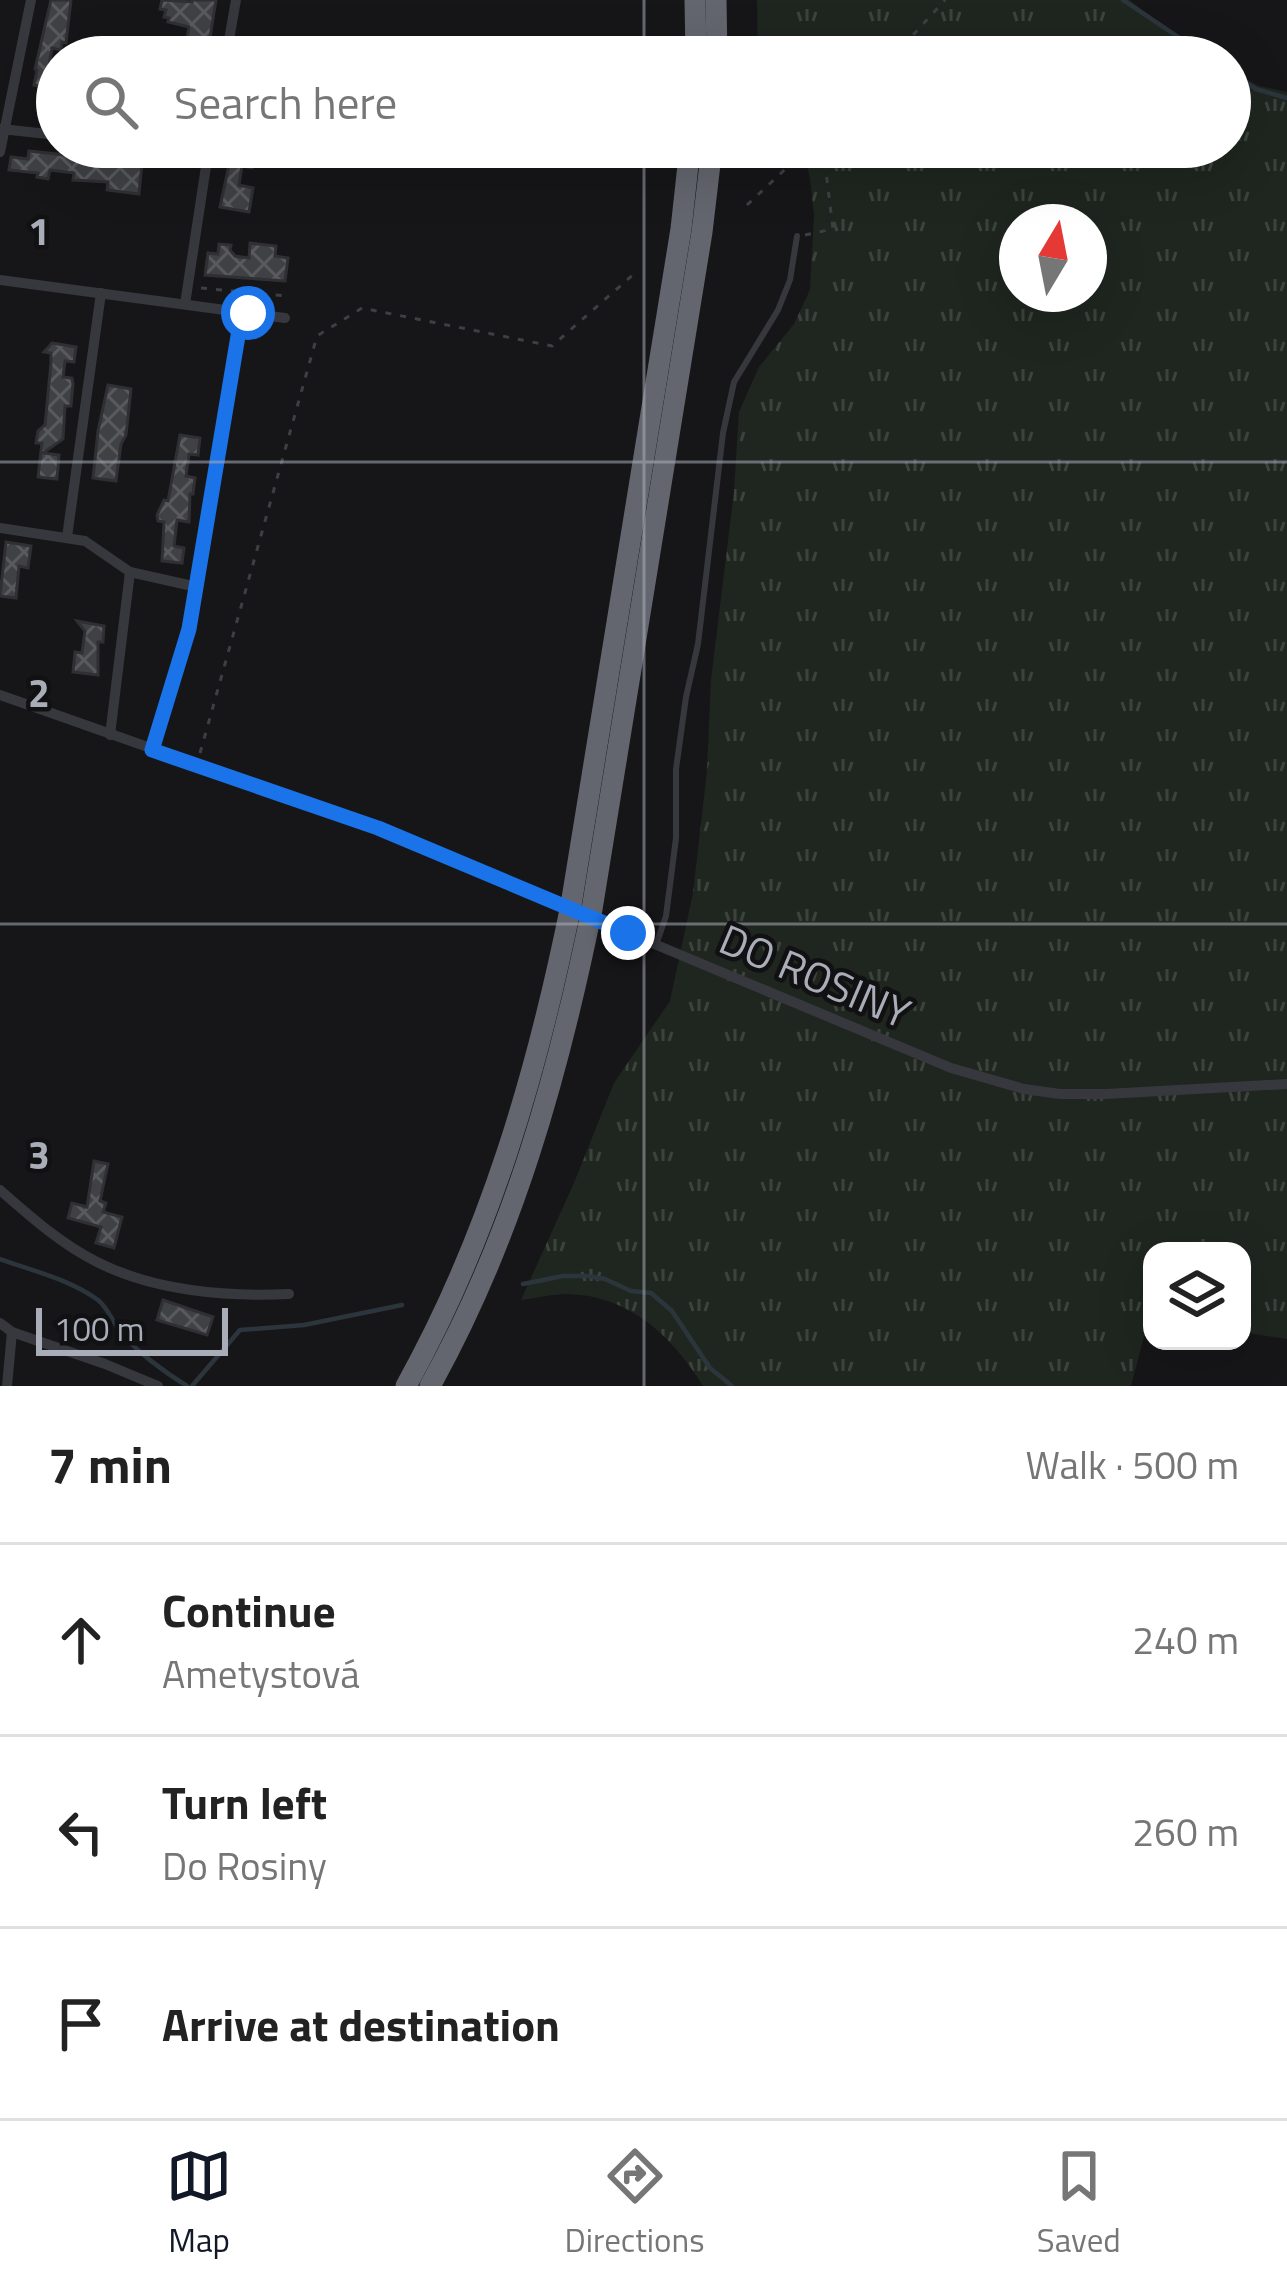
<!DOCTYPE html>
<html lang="en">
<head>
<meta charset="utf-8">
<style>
  :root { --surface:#fff; --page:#f2f2f2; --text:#222; --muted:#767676; --line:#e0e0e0; --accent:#111827 }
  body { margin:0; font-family:"Titillium Web",sans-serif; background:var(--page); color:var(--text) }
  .controls { position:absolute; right:36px; bottom:36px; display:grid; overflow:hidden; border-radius:24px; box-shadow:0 12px 48px #0002 }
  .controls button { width:108px; height:108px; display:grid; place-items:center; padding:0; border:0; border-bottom:3px solid var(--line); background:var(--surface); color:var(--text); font:60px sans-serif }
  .compass { position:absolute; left:999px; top:204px; width:108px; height:108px; border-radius:50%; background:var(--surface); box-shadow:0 12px 48px #0002; rotate:10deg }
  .scale { position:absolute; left:36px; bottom:30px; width:192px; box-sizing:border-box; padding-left:12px; border:6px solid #a8adb8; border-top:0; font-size:33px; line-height:42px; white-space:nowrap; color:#a8adb8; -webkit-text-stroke:9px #111113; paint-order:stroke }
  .stop { position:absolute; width:36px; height:36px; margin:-27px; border:9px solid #1a73e8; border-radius:50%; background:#fff }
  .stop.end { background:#1a73e8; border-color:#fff; box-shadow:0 3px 12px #0008 }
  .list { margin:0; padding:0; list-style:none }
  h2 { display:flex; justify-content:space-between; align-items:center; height:156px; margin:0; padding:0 48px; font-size:51px }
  h2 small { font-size:39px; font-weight:400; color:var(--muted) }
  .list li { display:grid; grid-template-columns:78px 1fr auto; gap:36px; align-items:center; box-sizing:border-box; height:192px; padding:0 48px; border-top:3px solid var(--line) }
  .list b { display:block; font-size:45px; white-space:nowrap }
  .list p { margin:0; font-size:39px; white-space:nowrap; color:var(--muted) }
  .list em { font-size:39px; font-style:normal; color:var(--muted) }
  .icon { flex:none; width:66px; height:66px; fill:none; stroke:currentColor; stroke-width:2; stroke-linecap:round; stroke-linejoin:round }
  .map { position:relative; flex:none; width:1287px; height:1386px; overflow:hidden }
  .search { position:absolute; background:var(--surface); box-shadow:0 12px 48px #0002; left:36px; right:36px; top:36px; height:132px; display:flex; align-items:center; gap:30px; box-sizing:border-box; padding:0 42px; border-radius:66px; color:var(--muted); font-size:45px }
  .sheet { height:732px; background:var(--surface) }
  nav { display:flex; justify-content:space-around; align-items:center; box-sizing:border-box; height:168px; border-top:3px solid var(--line); background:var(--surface); font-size:33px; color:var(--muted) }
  nav a { display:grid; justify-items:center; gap:6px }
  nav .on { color:var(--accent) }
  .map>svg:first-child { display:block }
</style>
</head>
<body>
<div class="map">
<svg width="1287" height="1386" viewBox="0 0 1287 1386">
  <defs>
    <pattern id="grass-tufts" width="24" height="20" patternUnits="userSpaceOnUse" patternTransform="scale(3)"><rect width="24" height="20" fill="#1e261f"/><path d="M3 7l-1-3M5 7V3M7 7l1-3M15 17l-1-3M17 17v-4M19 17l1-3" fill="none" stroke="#3c433d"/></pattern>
    <pattern id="building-cross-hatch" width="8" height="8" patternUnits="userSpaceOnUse" patternTransform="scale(3)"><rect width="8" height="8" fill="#404145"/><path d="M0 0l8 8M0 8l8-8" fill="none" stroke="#595a5e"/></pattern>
  </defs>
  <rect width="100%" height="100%" fill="#161618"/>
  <g fill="url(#grass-tufts)" fill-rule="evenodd">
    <path d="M757 0H1129L1207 57H758Z"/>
    <path d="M1230 71 1259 86 1287 92V1339L1242 1332V1251H1152V1320L1148 1321 1131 1386H703C673 1337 629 1295 568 1294 553 1294 536 1298 521 1300L574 1183 614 1083 670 1001 693 893 707 771 711 680 734 492 739 412 759 367 794 324 810 290 814 216 810 178 802 147H1230ZM1017 222H1089V294H1017Z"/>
  </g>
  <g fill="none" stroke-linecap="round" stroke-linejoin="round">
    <g stroke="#2c353c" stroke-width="4.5">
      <path d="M1123 0 1208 57"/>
      <path d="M1230 72 1256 89 1287 98"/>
      <path d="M0 1259C33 1271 69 1279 98 1300 108 1308 112 1321 120 1331 135 1351 166 1373 187 1386"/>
      <path d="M523 1284 563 1276H587L605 1279 631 1291 651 1293 672 1311 710 1368 732 1386"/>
      <path d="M192 1386 240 1330 304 1325 402 1305"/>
    </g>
  </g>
  <g fill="url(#building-cross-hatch)" stroke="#303034" stroke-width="3">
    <path d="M51 0H71L66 43 62 42 61 50 52 48 48 72 57 74 55 89 34 85 37 70 35 69Z"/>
    <path d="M162 0 192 2V0H216L207 57H184L189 27 168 22 169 18 164 17 166 10 160 9Z"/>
    <path d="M112 149 137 152 135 162 142 163 139 194 107 190 108 182 73 180 74 173 50 170 48 179 37 177 38 173 9 170 11 157 28 159 29 151 111 160Z"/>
    <path d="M232 151 254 155 252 168 242 166 239 185 253 188 249 212 220 207Z"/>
    <path d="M250 243 276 246 275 256 288 258 285 281 205 275 208 253 218 254 219 244 231 245 230 250 235 256 249 258Z"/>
    <path d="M52 343 76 347 74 362 65 361 63 377 72 378 73 384 71 406H65L63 439 43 453 59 455 57 479 38 477 42 443H36L38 431 45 425 51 363V353L44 352Z"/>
    <path d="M108 385 131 389 126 435 121 444 116 481 93 478 98 431Z"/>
    <path d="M180 435 200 438 198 455 189 454 186 476 195 478 193 494H190L189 522 177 520 174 546 184 548 182 563 162 561 164 522 158 521 157 515 164 500 168 501Z"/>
    <path d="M6 542 31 546 28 568 19 566 16 598 0 596Z"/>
    <path d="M77 621 104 626 103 642H98V675L73 672 75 652 82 653 85 631Z"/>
    <path d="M94 1161 108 1164 100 1201 106 1203 103 1212 122 1217 114 1248 96 1243 101 1227 68 1218 72 1203 87 1207Z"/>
    <path d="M163 1300 213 1317 207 1335 157 1320Z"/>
  </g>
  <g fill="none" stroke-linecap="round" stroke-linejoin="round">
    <g stroke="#3d3f44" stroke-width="3" stroke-dasharray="6 9" stroke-linecap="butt">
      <path d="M893 57 945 0"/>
      <path d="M747 205 809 147"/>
      <path d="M805 235 833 229 823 147"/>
      <path d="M201 288 286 296"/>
      <path d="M200 753 317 336 362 308 552 346 635 273"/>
    </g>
    <path stroke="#37383d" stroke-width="6" d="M656 945 666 916 676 838V769L686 697 698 644 723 433 734 382 778 310 790 280 797 236"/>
    <g stroke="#37383d" stroke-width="10">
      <path d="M226 57 236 0"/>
      <path d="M1 129 57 135"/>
      <path d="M176 147 209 150"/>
      <path d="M0 152 31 0"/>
      <path d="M0 280 285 318"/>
      <path d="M185 304 209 147"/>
      <path d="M0 528 85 541 130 572 197 587"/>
      <path d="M67 537 101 293"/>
      <path d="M0 695 378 828 530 891"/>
      <path d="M110 735 130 572"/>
      <path d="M152 750 189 629 242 312"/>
      <path d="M628 933 951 1068 1024 1089 1060 1094H1106L1287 1084"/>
      <path d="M0 1190C31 1217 61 1244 97 1262 154 1291 227 1297 289 1294"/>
      <path d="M0 1323 12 1332 105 1364 158 1386"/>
      <path d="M7 1386 12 1332"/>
    </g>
    <g stroke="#63666e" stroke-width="21">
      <path d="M695 0 696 57"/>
      <path d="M716 0 717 57"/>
      <path d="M406 1386C490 1235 537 1073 571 905L681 229 690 147"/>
      <path d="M430 1386C513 1237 558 1075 592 909L702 232 712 147"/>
    </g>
    <path stroke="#37383d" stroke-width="10" d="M530 891 628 933"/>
  </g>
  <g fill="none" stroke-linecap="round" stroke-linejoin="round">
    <path stroke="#1a73e8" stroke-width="15" d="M248 313 242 312 189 629 152 750 378 828 628 933"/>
  </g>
  <path fill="none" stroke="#a8adb8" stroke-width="3" stroke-opacity="0.55" d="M644 0V57M644 147V1386M0 462H1287M0 924H1287"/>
  <g text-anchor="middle" stroke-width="9" stroke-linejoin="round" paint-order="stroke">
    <g font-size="42" fill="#a8adb8" stroke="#111113">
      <text transform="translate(815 976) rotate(23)" y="15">DO ROSINY</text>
    </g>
  </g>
  <g font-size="39" text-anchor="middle" font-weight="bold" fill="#a8adb8" stroke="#111113" stroke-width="9" stroke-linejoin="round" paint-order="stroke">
    <text x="39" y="245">1</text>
    <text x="39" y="707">2</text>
    <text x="39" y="1169">3</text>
  </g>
</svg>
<div class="controls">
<button><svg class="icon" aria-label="layers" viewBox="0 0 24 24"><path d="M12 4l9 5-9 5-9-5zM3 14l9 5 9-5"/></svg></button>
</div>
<svg class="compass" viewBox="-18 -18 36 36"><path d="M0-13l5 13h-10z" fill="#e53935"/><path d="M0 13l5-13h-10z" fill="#767676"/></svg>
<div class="scale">100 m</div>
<div class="stop" style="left:248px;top:313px"></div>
<div class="stop end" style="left:628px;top:933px"></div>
<div class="search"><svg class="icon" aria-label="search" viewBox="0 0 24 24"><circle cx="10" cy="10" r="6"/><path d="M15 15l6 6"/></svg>Search here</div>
</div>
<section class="sheet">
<h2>7 min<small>Walk · 500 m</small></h2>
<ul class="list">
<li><svg class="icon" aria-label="ahead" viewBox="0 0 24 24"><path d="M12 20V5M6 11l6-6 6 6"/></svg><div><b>Continue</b><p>Ametystová</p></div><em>240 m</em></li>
<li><svg class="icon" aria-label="left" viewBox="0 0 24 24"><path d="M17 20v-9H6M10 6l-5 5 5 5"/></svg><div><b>Turn left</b><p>Do Rosiny</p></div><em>260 m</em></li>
<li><svg class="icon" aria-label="arrive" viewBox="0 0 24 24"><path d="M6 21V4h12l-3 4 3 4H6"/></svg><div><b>Arrive at destination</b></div></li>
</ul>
</section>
<nav>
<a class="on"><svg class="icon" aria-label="map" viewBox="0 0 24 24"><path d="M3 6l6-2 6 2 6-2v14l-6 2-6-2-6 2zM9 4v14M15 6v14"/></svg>Map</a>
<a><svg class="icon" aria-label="directions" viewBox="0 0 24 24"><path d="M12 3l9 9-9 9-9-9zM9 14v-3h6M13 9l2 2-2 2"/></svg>Directions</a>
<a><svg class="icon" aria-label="saved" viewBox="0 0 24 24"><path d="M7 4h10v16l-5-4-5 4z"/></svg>Saved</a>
</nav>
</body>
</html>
